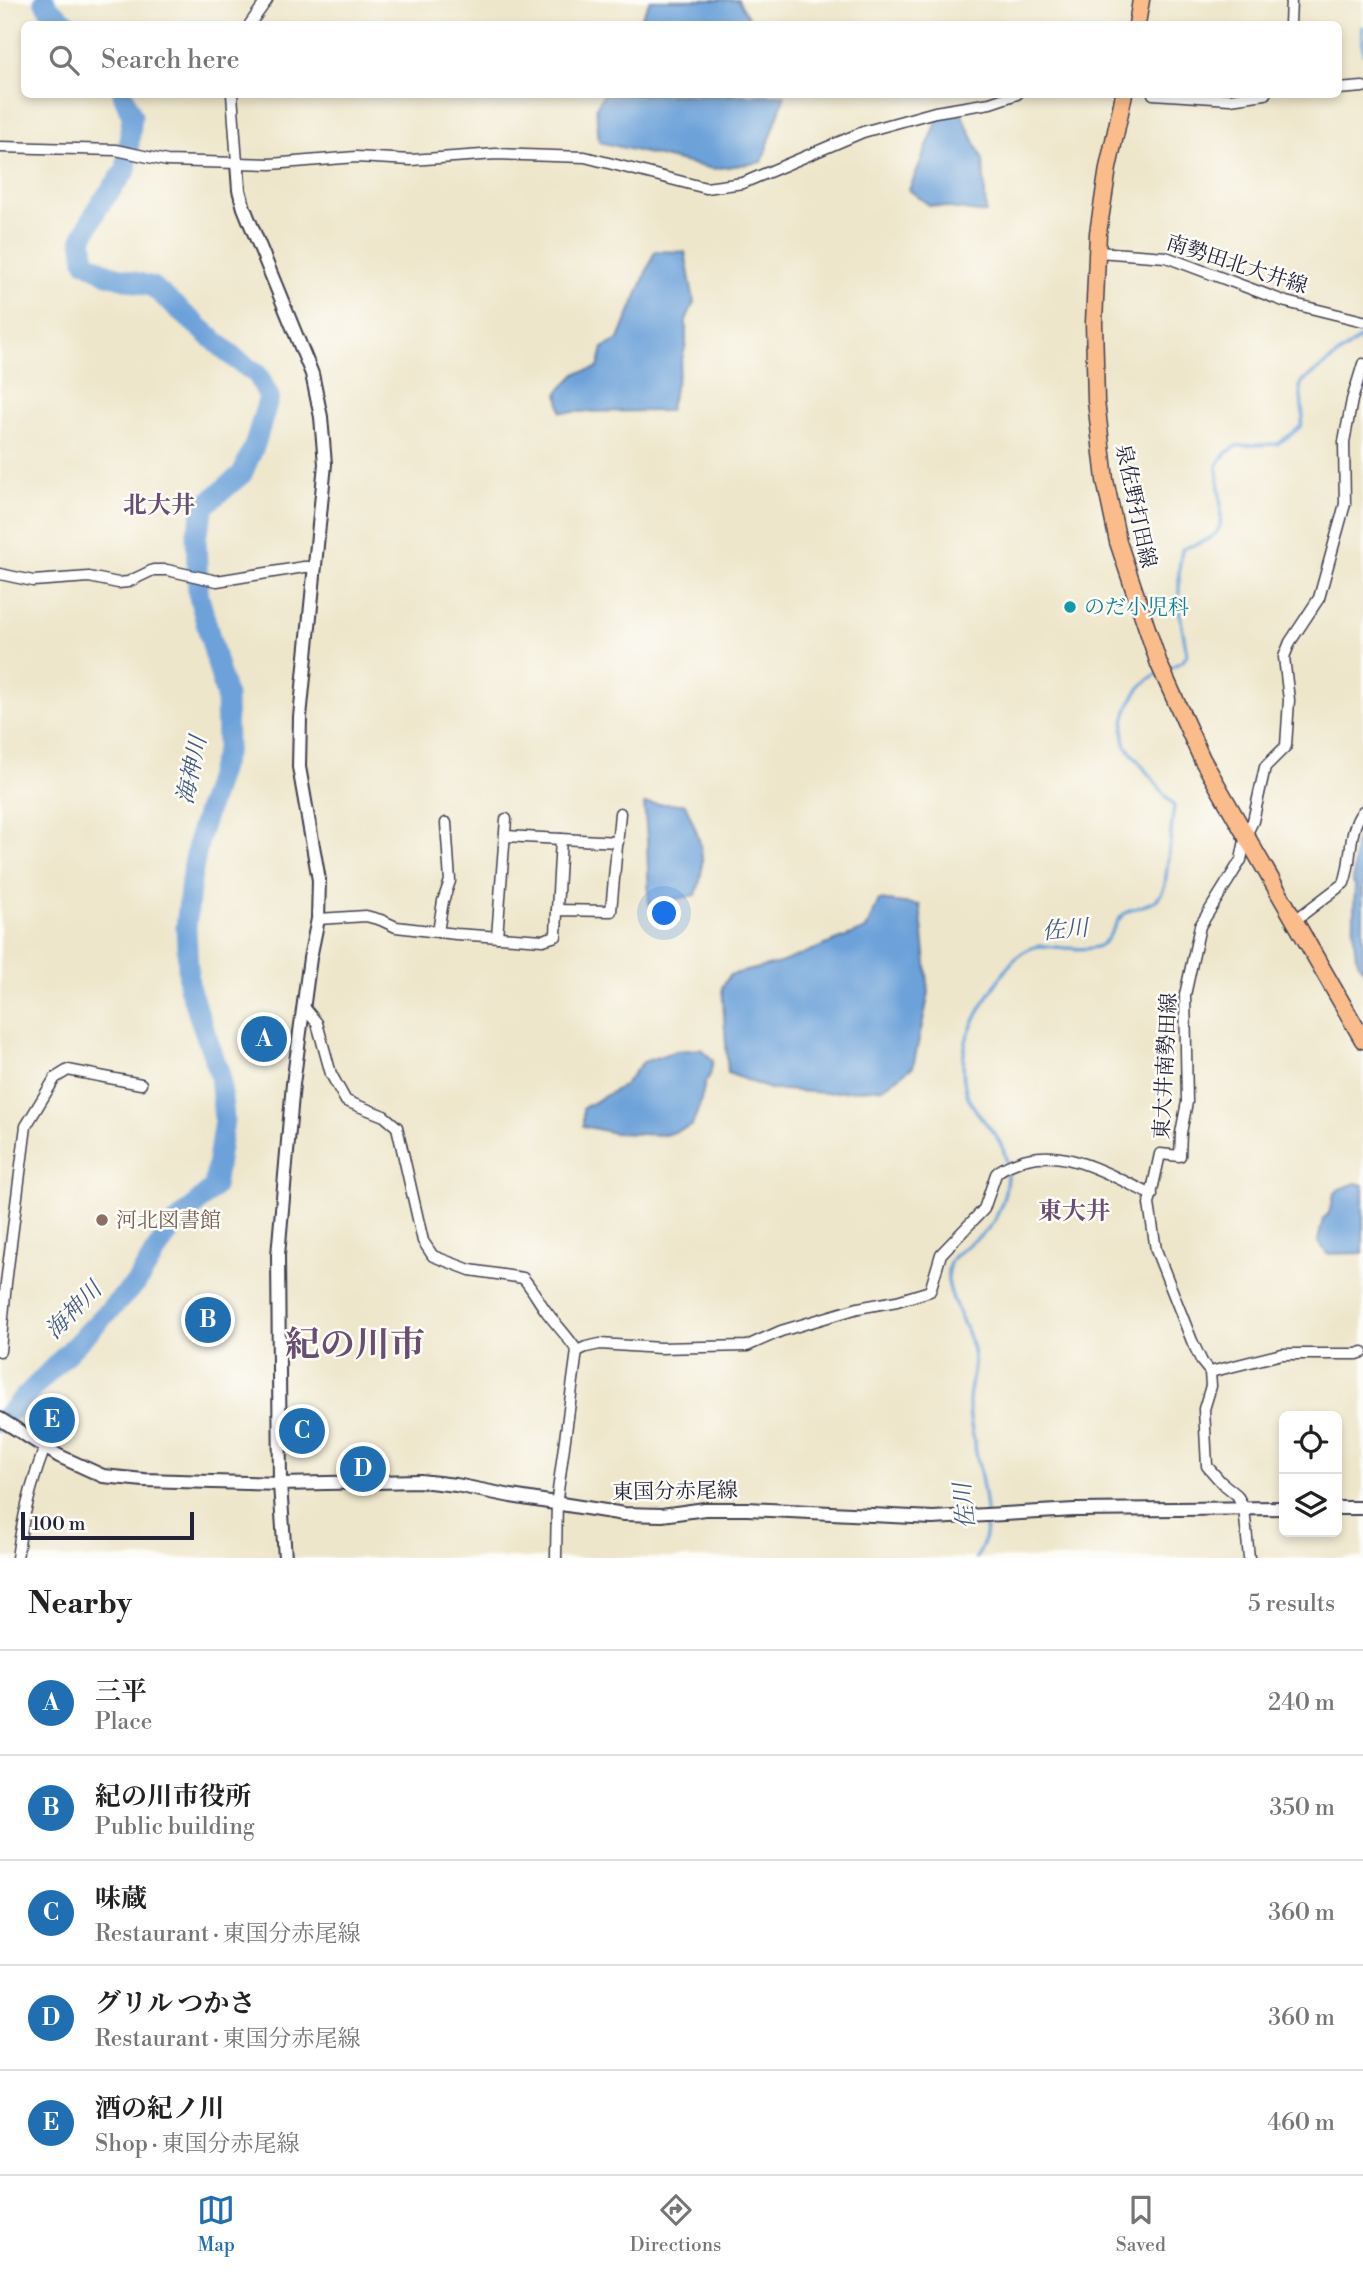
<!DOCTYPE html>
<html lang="en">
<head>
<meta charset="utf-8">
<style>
  :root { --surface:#fff; --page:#f6f6f6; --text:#222; --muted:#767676; --line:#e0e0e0; --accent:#1f6fb2 }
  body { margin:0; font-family:"Libre Bodoni","Noto Serif JP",serif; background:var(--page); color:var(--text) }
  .controls { position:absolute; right:21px; bottom:21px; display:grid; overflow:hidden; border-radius:10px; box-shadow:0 4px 10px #0003 }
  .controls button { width:63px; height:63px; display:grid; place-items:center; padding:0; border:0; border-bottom:2px solid var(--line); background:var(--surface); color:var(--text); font:35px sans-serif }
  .scale { position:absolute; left:21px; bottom:18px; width:173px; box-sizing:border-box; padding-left:7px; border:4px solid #22223b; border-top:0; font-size:19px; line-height:24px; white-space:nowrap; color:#22223b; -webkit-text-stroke:5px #fdfcf7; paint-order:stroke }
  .you { position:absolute; left:665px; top:914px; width:24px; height:24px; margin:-18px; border:5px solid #fff; border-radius:50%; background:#1a73e8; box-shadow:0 0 0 10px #1a73e833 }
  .badge { display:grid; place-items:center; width:46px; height:46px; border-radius:50%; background:var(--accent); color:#fff; font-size:23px; font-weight:700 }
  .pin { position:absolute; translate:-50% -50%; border:4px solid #fff; box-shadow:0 2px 7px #0006 }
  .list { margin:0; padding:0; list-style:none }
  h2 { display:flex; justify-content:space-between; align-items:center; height:91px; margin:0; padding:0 28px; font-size:30px }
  h2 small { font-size:23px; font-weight:400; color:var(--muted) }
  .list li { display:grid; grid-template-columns:46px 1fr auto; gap:21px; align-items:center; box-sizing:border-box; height:105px; padding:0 28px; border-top:2px solid var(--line) }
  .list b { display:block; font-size:26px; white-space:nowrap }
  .list p { margin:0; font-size:23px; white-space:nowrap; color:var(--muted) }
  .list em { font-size:23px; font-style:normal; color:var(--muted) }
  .icon { flex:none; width:38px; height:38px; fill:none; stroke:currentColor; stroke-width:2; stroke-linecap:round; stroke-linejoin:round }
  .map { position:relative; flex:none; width:1363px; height:1558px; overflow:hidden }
  .search { position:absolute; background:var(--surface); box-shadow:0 4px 10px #0003; left:21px; right:21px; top:21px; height:77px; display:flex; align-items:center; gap:18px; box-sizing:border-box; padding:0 24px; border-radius:10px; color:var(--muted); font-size:26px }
  .sheet { height:616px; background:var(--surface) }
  nav { display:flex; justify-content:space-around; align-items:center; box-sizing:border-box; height:98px; border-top:2px solid var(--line); background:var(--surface); font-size:19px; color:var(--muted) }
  nav a { display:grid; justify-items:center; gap:4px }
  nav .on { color:var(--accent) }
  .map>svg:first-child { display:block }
</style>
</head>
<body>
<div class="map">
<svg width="1363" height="1558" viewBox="0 0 1363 1558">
  <rect width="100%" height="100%" fill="#fdfcf7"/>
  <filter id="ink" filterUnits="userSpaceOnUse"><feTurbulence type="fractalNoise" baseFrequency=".0143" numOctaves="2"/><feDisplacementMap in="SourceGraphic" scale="14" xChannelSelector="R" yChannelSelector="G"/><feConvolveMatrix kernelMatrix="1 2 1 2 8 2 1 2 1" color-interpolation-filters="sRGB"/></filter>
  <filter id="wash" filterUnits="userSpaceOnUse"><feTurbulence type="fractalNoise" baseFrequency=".00686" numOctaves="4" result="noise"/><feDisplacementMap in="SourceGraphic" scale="28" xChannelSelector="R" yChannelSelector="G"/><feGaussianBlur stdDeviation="1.57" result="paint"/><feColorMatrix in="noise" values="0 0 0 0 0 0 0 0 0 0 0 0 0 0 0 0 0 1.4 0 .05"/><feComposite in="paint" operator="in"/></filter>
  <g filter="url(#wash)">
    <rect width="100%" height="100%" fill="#eee6ca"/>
    <g fill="#6ca1d9" stroke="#47628a" stroke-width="2">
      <path d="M650 0H738L752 24H638Z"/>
      <path d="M603 95V94L785 95 762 162 713 169 599 142 596 108Z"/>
      <path d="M961 113 983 160 986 213 929 205 909 190 940 115Z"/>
      <path d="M655 251 685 252 694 302 686 320V344L669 411 561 412 558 392 577 373 598 368 603 348 619 339Z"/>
      <path d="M644 804H685C700 838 709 858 696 895L649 904 647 837Z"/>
      <path d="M1363 821V970C1349 954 1355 905 1355 884L1353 883 1355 845Z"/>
      <path d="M879 900 920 905 929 993 913 1067 883 1088 826 1093 769 1089 728 1073 722 987 730 975 780 963 866 929Z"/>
      <path d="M701 1049 713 1060 710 1075 705 1083 700 1104 692 1126 665 1135 614 1133 583 1126V1108L623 1086 643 1062 676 1051Z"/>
      <path d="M1356 1183 1363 1185V1253L1327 1254 1318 1241 1323 1219 1329 1213 1334 1194 1339 1189Z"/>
    </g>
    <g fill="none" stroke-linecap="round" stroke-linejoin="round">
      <g stroke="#6ca1d9" stroke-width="3.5">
        <path d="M1363 27V54"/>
        <path d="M1166 670 1183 661 1187 654 1179 609V570L1182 549C1193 545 1210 541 1217 532 1226 521 1217 480 1217 465L1226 453 1237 446 1277 444 1293 433 1301 426 1303 417 1300 387 1302 382 1363 336"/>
        <path d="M976 1558C1003 1522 968 1445 969 1403 969 1386 977 1367 973 1350 968 1328 954 1308 949 1286 942 1254 964 1250 984 1233 1002 1217 1010 1182 1006 1159 1001 1134 981 1122 970 1101 961 1084 962 1055 967 1038 972 1019 1003 970 1017 957 1024 951 1032 946 1041 946 1056 946 1086 952 1099 946 1114 938 1113 918 1129 911 1147 903 1158 906 1165 885L1174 806 1126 746C1117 720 1134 685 1159 673"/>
      </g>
      <g stroke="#6ca1d9" stroke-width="21">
        <path d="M44 0 49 9 68 24"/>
        <path d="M0 1422 136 1283 171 1228 214 1187 224 1120 220 1075 189 987 186 928 191 880 200 834 227 748 226 696 198 593 196 536 205 505 242 474 255 444 269 397 258 375 237 360 153 287 107 274 85 261 82 239 98 207 126 170 132 116 123 94"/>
      </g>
    </g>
  </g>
  <g filter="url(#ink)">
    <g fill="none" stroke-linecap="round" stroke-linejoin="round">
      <g stroke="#413f50" stroke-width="13">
        <g id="minor">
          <path d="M250 24 267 0"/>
          <path d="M1290 24 1291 0"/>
          <path d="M1338 89 1363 87"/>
          <path d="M232 94 237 163"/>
          <path d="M1153 94 1230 99 1265 94"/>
          <path d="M0 147 116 150 167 161 271 164 356 157 411 160 496 154 585 157 706 188 743 183 863 132 935 112 990 103 1017 94"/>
          <path d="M1098 252 1166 257 1286 302 1363 321"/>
          <path d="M0 574 33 581 89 577 118 583 128 582 153 570H167L217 581 304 567H316"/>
          <path d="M505 836 618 842"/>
          <path d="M557 910 561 839"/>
          <path d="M318 919 366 916 381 920 396 927 456 934 543 940 556 936 557 910 611 911 620 813"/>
          <path d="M1294 921 1344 883C1353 860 1347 831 1363 811"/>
          <path d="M438 932 443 901 450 881 446 823"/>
          <path d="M497 937 506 819"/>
          <path d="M303 1006 317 1023 331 1074 346 1101 384 1116 397 1127 423 1241 433 1256 470 1270 523 1278C532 1288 538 1300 546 1311 556 1325 568 1336 577 1351L557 1498 556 1558"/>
          <path d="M0 1351 6 1283 26 1126 55 1078 68 1070 141 1084"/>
          <path d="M577 1351 586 1347 600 1344 660 1348 747 1346 781 1331 858 1308 897 1301 930 1291 941 1254 984 1209 996 1174C1001 1168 1008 1166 1015 1163 1061 1143 1112 1176 1152 1195"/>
          <path d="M1210 1372 1282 1354H1357L1363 1352"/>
          <path d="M17 1558C22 1519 31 1484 45 1447"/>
          <path d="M1249 1558 1244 1508 1237 1495 1221 1482 1207 1466 1204 1409 1211 1386 1210 1372 1202 1362 1192 1341 1156 1250 1149 1204 1160 1154 1180 1156 1181 1133 1187 1102 1185 995 1200 926 1241 860 1246 835 1253 821 1265 767 1286 746 1289 700 1284 657 1290 642 1319 598 1345 504 1344 442 1352 400 1363 364"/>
        </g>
      </g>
      <g stroke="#413f50" stroke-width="16">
        <g id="tertiary">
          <path d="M237 163 239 190 244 208 312 374 321 417 325 464 300 717 299 767 319 880 318 919 310 958 293 1084 278 1255 280 1484 285 1558"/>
          <path d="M0 1419 59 1456 103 1476 144 1480 280 1484 420 1481 456 1485 511 1496 624 1514 662 1515 705 1509H747L933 1518 1075 1510 1284 1508"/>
          <path d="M1337 1508H1363"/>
        </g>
      </g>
      <g stroke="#413f50" stroke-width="19">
        <g id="primary">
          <path d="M1137 24 1141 0"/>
          <path d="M1124 94 1108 168 1098 233 1094 323 1096 401 1105 480 1118 542 1159 664 1202 759 1363 1040"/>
        </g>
      </g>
      <use href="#minor" stroke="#fff" stroke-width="10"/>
      <use href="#tertiary" stroke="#fff" stroke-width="12"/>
      <use href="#primary" stroke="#fabc8b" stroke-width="16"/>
    </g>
  </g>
  <circle fill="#0f9aa8" stroke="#fdfcf7" stroke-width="2.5" cx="1070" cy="607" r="7"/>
  <circle fill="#8d6e63" stroke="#fdfcf7" stroke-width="2.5" cx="102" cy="1220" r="7"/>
  <g text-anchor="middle" stroke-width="5" stroke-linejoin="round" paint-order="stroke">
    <g font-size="21" fill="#22223b" stroke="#fdfcf7">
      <text transform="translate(1237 264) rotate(18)" y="7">南勢田北大井線</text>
      <text transform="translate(1136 506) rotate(78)" y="7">泉佐野打田線</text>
      <text transform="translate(1165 1066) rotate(-87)" y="7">東大井南勢田線</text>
      <text transform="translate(675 1491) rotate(-1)" y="7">東国分赤尾線</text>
    </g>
    <g font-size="21" fill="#0d838f" stroke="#fdfcf7" text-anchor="start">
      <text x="1084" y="614">のだ小児科</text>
    </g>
    <g font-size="21" fill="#785e54" stroke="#fdfcf7" text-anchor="start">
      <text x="116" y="1227">河北図書館</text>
    </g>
    <g font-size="23" font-style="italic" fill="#435b82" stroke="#fdfcf7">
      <text transform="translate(191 770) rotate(-78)" y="8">海神川</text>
      <text transform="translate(1065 929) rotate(-5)" y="8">佐川</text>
      <text transform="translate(73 1310) rotate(-46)" y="8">海神川</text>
      <text transform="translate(964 1506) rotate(-96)" y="8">佐川</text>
    </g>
    <g font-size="24" font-weight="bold" fill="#684e71" stroke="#fdfcf7">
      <text x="159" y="513">北大井</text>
      <text x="1074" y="1219">東大井</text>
    </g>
    <g font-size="35" font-weight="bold" fill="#684e71" stroke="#fdfcf7">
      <text x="355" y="1356">紀の川市</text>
    </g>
  </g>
</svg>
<div class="controls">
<button><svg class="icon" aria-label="locate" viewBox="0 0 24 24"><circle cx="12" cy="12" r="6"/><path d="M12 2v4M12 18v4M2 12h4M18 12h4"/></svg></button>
<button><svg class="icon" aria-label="layers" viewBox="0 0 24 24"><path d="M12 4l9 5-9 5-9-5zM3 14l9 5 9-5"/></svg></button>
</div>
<div class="scale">100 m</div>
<div class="you"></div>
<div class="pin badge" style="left:264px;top:1039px">A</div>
<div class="pin badge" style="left:208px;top:1320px">B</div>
<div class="pin badge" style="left:302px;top:1431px">C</div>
<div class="pin badge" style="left:363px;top:1469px">D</div>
<div class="pin badge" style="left:52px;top:1420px">E</div>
<div class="search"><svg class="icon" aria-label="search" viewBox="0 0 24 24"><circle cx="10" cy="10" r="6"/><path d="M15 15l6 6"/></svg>Search here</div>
</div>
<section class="sheet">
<h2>Nearby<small>5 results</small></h2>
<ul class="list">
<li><span class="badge">A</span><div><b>三平</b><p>Place</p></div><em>240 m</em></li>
<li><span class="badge">B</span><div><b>紀の川市役所</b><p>Public building</p></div><em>350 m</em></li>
<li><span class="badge">C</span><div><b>味蔵</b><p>Restaurant · 東国分赤尾線</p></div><em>360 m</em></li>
<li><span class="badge">D</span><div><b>グリル つかさ</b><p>Restaurant · 東国分赤尾線</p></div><em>360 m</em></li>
<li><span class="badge">E</span><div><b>酒の紀ノ川</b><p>Shop · 東国分赤尾線</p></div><em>460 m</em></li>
</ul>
</section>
<nav>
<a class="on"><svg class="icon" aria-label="map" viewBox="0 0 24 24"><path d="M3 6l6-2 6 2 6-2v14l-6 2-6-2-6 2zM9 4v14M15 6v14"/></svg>Map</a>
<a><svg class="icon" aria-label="directions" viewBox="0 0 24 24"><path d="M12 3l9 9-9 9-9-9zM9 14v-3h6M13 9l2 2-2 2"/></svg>Directions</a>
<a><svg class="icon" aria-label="saved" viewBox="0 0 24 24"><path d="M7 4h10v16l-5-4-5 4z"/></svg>Saved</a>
</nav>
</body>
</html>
